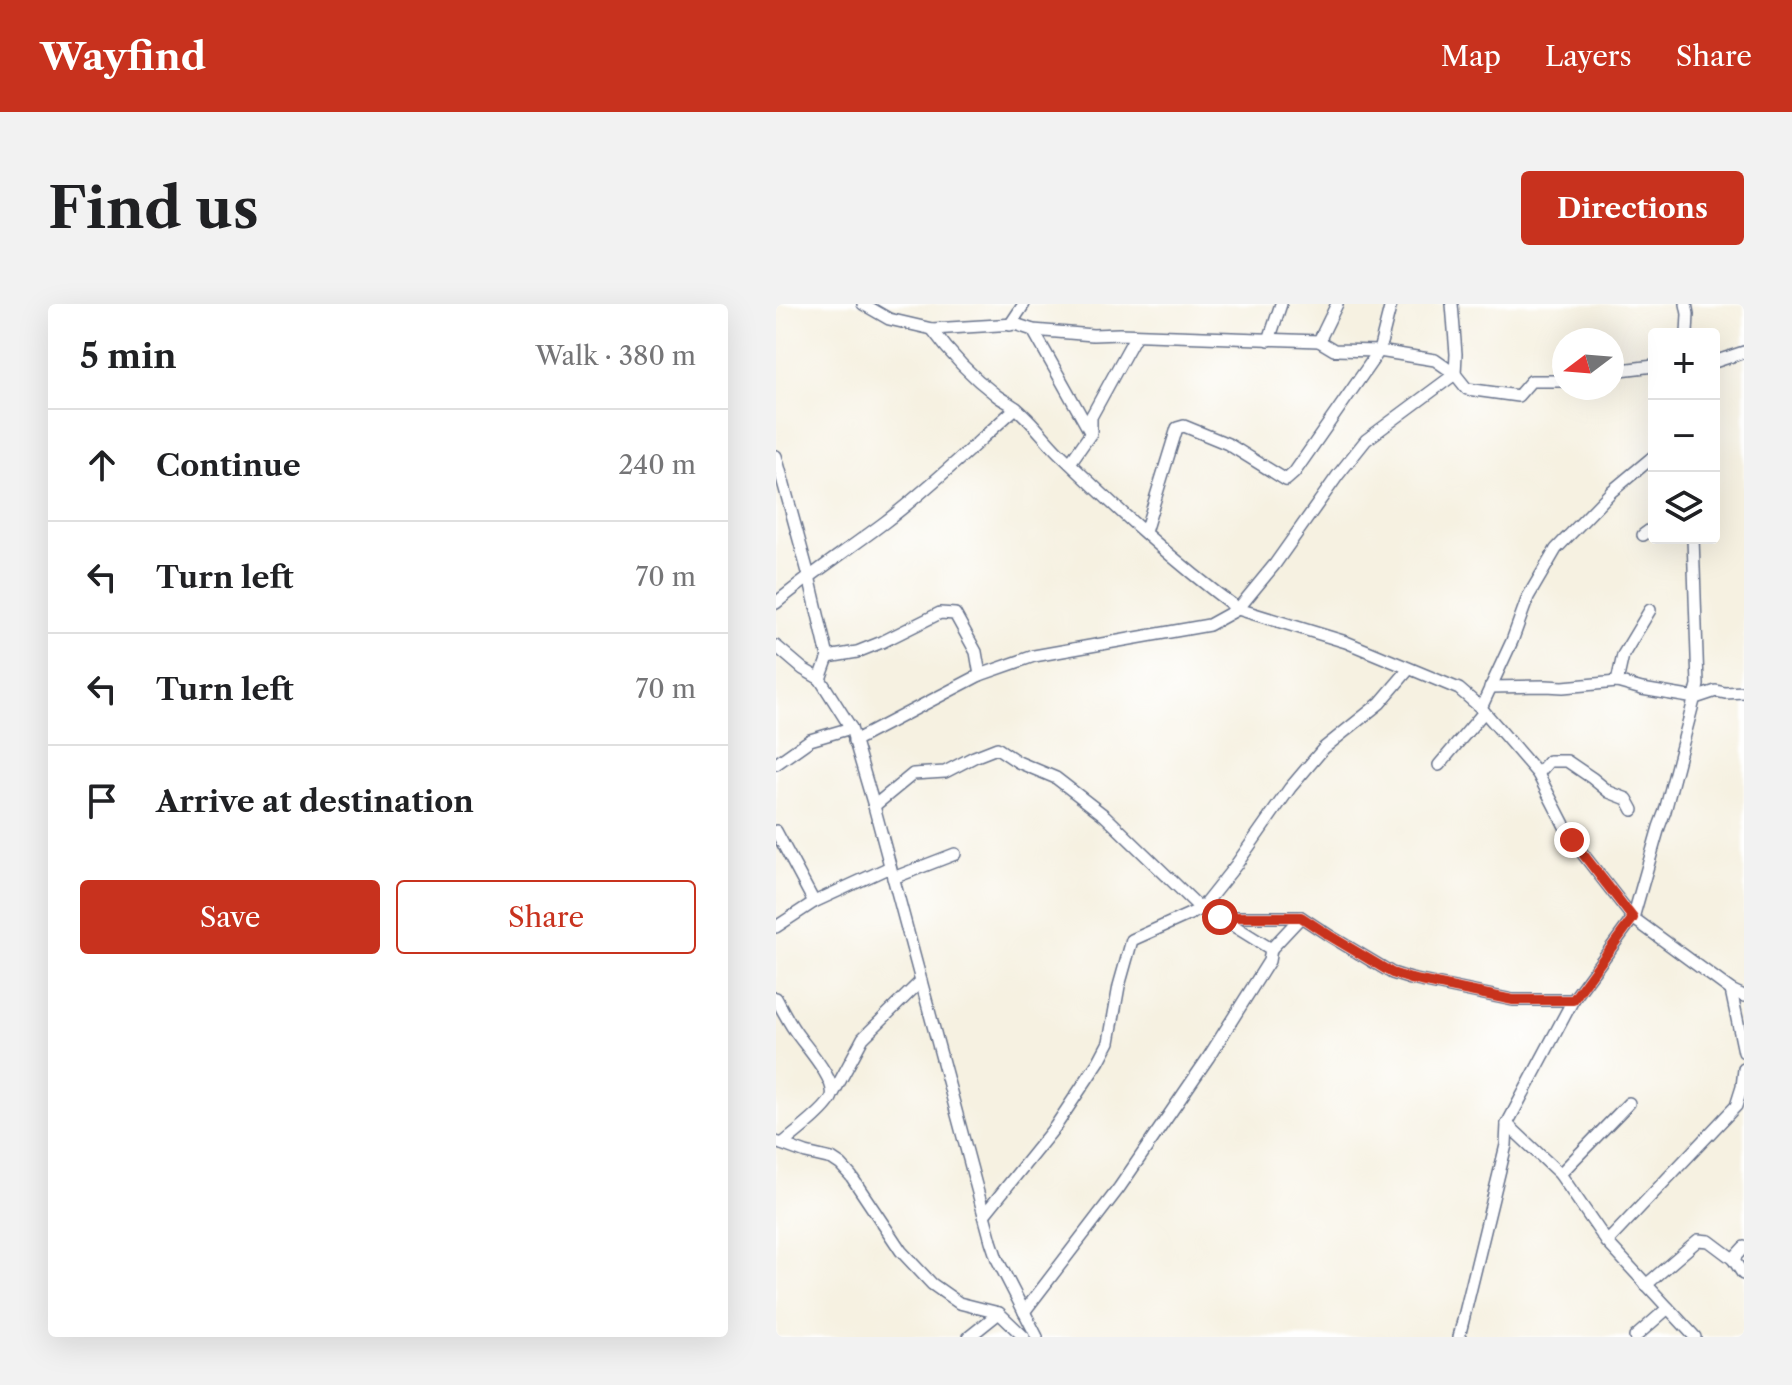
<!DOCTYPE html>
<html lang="en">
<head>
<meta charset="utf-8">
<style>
  :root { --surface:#fff; --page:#f2f2f2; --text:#202124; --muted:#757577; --line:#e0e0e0; --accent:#c8321e }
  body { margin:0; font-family:"Libre Caslon Text",serif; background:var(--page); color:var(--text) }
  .controls { position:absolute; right:24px; top:24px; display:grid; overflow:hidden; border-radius:8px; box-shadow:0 8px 32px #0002 }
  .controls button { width:72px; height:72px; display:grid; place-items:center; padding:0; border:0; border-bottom:2px solid var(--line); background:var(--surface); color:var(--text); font:40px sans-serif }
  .compass { position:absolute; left:776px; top:24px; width:72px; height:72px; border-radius:50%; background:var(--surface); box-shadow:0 8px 32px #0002; rotate:254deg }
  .stop { position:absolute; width:24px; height:24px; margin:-18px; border:6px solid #c8321e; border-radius:50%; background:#fff }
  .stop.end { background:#c8321e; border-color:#fff; box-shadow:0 2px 8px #0008 }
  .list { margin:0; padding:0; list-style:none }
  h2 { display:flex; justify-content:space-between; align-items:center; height:104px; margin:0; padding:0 32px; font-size:34px }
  h2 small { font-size:26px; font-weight:400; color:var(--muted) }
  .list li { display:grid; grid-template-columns:52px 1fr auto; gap:24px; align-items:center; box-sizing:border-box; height:112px; padding:0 32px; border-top:2px solid var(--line) }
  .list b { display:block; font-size:30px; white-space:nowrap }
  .list em { font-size:26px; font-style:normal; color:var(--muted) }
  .actions { display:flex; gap:16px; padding:24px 32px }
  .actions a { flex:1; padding:18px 0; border:2px solid var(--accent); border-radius:8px; text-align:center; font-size:28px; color:var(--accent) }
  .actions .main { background:var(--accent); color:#fff }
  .icon { flex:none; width:44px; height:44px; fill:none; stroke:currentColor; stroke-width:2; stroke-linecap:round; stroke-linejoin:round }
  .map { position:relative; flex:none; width:968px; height:1033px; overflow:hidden; border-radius:8px }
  header { display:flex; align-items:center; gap:48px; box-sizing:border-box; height:112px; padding:0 40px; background:var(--accent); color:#fff }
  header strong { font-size:38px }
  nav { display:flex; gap:44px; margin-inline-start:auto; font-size:28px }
  .intro { display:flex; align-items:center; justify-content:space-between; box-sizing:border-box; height:192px; padding:0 48px }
  h1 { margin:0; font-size:56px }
  .button { padding:20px 36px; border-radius:8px; background:var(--accent); color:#fff; font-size:28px; font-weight:700 }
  main { display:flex; gap:48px; padding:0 48px }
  aside { flex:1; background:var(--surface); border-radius:8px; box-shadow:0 8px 32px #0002 }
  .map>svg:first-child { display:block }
</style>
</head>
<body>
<header>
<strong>Wayfind</strong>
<nav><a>Map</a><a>Layers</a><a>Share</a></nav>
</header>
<div class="intro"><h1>Find us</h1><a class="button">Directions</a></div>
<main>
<aside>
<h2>5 min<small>Walk · 380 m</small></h2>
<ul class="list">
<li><svg class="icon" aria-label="ahead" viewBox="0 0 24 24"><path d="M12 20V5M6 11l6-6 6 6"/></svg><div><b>Continue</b></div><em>240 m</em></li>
<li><svg class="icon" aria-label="left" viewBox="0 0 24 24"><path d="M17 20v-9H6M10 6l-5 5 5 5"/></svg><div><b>Turn left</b></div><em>70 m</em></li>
<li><svg class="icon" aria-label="left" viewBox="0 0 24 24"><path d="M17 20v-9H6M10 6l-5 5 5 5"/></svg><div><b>Turn left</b></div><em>70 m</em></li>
<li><svg class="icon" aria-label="arrive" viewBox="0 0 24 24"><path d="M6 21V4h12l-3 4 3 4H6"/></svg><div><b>Arrive at destination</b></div></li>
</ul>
<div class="actions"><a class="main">Save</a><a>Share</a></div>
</aside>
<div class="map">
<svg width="968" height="1033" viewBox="0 0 968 1033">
  <rect width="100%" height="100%" fill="#fff"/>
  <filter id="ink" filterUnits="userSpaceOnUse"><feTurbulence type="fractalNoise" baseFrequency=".0125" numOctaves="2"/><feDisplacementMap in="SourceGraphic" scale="16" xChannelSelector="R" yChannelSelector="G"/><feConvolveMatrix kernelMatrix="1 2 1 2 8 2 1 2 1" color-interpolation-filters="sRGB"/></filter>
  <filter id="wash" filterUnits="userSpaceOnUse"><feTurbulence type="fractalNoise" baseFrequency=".006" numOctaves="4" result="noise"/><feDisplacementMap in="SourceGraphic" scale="32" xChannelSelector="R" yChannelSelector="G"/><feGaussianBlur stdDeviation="1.8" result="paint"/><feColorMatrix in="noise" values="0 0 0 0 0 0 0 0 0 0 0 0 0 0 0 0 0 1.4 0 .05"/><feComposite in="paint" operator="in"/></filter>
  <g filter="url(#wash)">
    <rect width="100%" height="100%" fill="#f6f1e1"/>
  </g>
  <g filter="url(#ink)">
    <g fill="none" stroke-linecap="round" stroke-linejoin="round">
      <g stroke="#68738c" stroke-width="14">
        <g id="minor">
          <path d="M87 0 113 15 156 25 239 20 257 26 317 31 343 30 543 37 561 0"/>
          <path d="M910 0 912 10 911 30"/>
          <path d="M234 21 248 0"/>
          <path d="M156 25C174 50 195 72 220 91 226 96 234 99 240 104 256 117 268 134 282 148 339 203 398 258 462 305L499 260 562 171 590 136 679 70 680 50 676 0"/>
          <path d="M257 26 313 126"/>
          <path d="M493 36 505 0"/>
          <path d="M543 37 558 46 603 47 659 56 679 70 691 85 742 92 755 77H788"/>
          <path d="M938 58 968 48"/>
          <path d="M836 67 878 62"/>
          <path d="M0 152 33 272 52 353 44 375 75 424 98 502 215 937 221 955 261 1033"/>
          <path d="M294 159 315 129V113L360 31"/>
          <path d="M369 228 401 124 408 122 452 140 510 176 518 169 603 47 615 0"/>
          <path d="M867 231 878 223"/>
          <path d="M0 299C35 270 73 245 109 218 155 183 197 142 240 104"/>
          <path d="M0 342 27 365 44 375"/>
          <path d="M52 353 81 348 106 338 164 309 179 310 200 348 204 371"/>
          <path d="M841 378 847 351 874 306"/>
          <path d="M714 383 770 382 787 383 841 378 866 385 919 394 940 387 949 389 968 388"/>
          <path d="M705 404 736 337 752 293 780 245 836 187 878 152"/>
          <path d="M78 437 204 371 258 352 433 321 462 305 570 338 683 385 705 404 762 470 796 536 857 614 955 686 968 692"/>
          <path d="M0 460 34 436 75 424"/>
          <path d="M663 461 708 408"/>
          <path d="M762 470 773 457H791L816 474 833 488 851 495 857 506"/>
          <path d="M98 502 137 470 169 468 198 453 221 444 242 458 280 474 329 512 425 605 444 613H525L554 632 616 669 635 675 737 696H797"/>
          <path d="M0 527 38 598"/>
          <path d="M117 574 179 550"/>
          <path d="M0 623 38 598 114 563"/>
          <path d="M495 645 525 613"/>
          <path d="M955 686 968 748"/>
          <path d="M0 694C6 705 12 717 19 727 28 741 60 775 56 792 53 804 17 831 6 840"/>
          <path d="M57 790 87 734 145 677"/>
          <path d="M731 820 784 870 831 938 919 1033"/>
          <path d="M0 838 30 849 56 855 65 861 75 872 125 947 156 980 183 999 223 1009 248 1033"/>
          <path d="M784 870 853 799"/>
          <path d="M208 911 279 823 323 757 333 738 343 682 356 636 425 605 460 561 514 484 548 444 604 399 633 365"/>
          <path d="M831 938 960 802 966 783 968 765"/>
          <path d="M957 955 967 970"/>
          <path d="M870 981 922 936 933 937 957 955 968 943"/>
          <path d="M248 1008 343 884 432 754 493 657 495 645 445 614"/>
          <path d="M193 1033 223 1009"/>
          <path d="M683 1033 730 841 731 820 797 696 857 614 883 523 889 507 922 381 917 234"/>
          <path d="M859 1033 892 1004"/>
        </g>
      </g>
      <use href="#minor" stroke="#fff" stroke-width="11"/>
    </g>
  </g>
  <g fill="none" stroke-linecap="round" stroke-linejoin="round" filter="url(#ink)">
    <path stroke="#c8321e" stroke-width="10" d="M444 613H525L554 632 616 669 635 675 737 696H797L857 614 796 536"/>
  </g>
</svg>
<div class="controls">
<button>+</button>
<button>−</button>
<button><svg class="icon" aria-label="layers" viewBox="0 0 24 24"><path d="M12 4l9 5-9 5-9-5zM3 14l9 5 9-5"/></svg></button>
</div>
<svg class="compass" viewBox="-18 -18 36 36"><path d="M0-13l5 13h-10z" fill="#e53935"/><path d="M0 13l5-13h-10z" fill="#757577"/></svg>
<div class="stop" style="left:444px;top:613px"></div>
<div class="stop end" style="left:796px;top:536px"></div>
</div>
</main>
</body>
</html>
